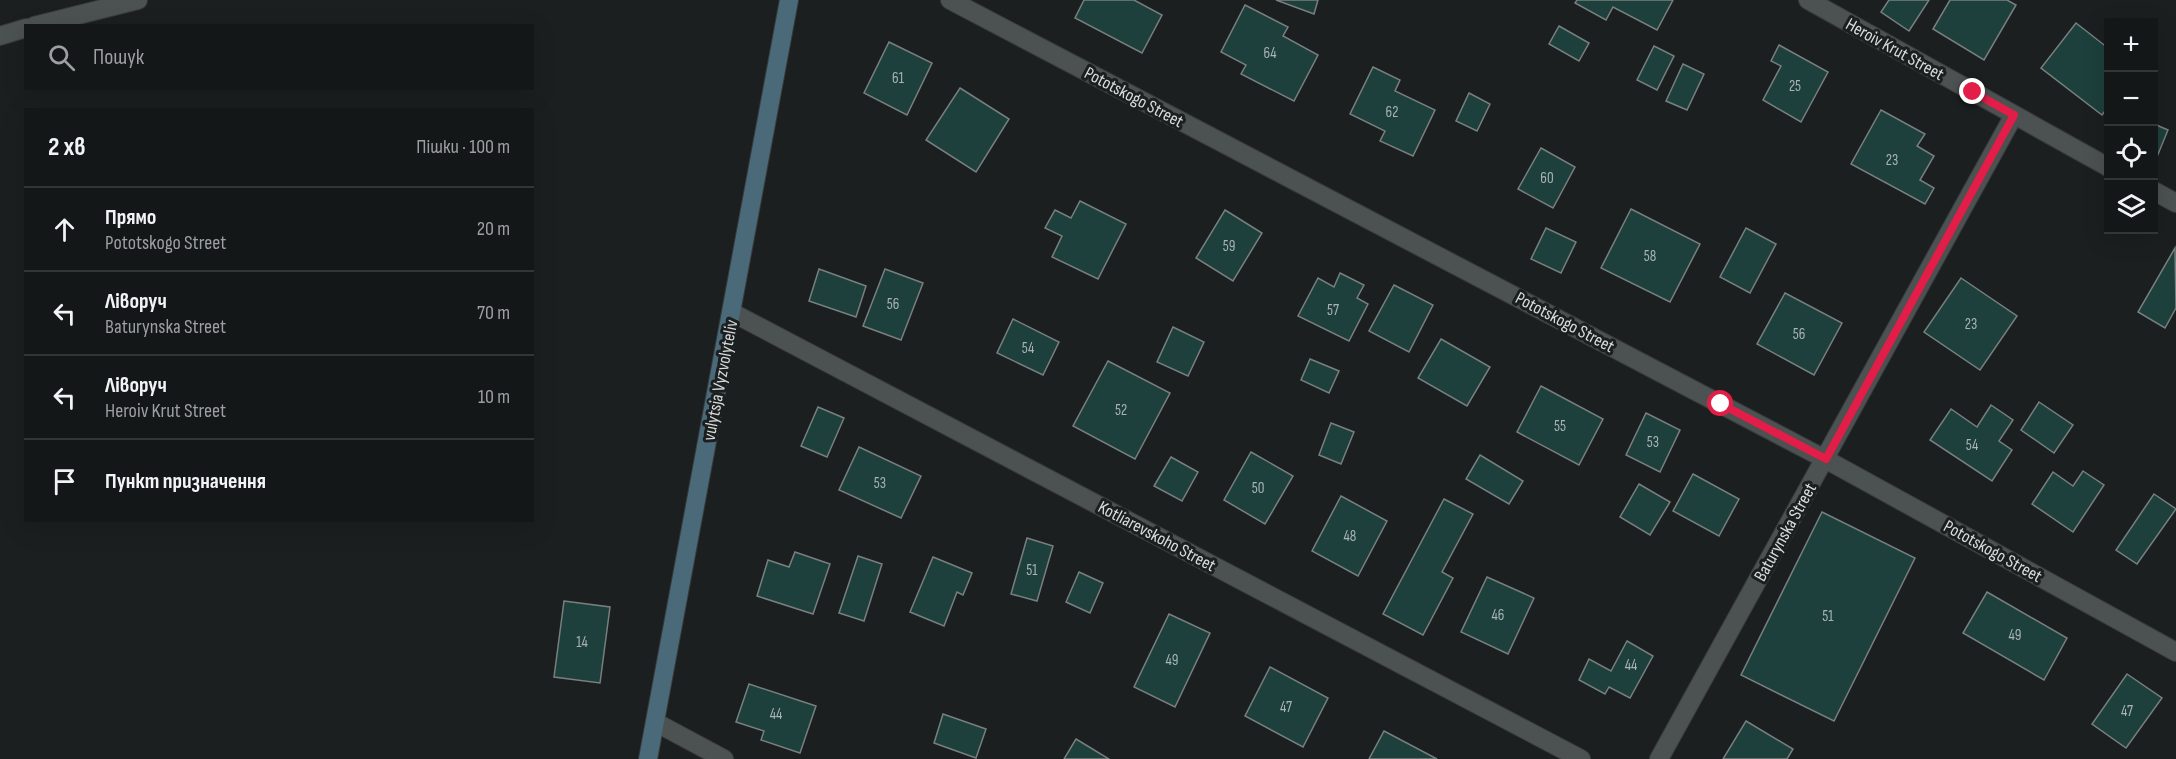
<!DOCTYPE html>
<html lang="uk">
<head>
<meta charset="utf-8">
<style>
  :root { --surface:#141718; --page:#1d2021; --text:#f1f3f6; --muted:#9d9fa2; --line:#333637 }
  body { margin:0; font-family:"Sofia Sans Condensed",sans-serif; background:var(--page); color:var(--text) }
  .controls { position:absolute; right:18px; top:18px; display:grid; overflow:hidden; border-radius:0px; box-shadow:0 6px 24px #0002 }
  .controls button { width:54px; height:54px; display:grid; place-items:center; padding:0; border:0; border-bottom:2px solid var(--line); background:var(--surface); color:var(--text); font:30px sans-serif }
  .stop { position:absolute; width:18px; height:18px; margin:-14px; border:4px solid #e11d48; border-radius:50%; background:#fff }
  .stop.end { background:#e11d48; border-color:#fff; box-shadow:0 2px 6px #0008 }
  .list { margin:0; padding:0; list-style:none }
  h2 { display:flex; justify-content:space-between; align-items:center; height:78px; margin:0; padding:0 24px; font-size:26px }
  h2 small { font-size:20px; font-weight:400; color:var(--muted) }
  .list li { display:grid; grid-template-columns:39px 1fr auto; gap:18px; align-items:center; box-sizing:border-box; height:84px; padding:0 24px; border-top:2px solid var(--line) }
  .list b { display:block; font-size:22px; white-space:nowrap }
  .list p { margin:0; font-size:20px; white-space:nowrap; color:var(--muted) }
  .list em { font-size:20px; font-style:normal; color:var(--muted) }
  .icon { flex:none; width:33px; height:33px; fill:none; stroke:currentColor; stroke-width:2; stroke-linecap:round; stroke-linejoin:round }
  .map { position:relative; flex:none; width:2176px; height:759px; overflow:hidden }
  .search { position:absolute; background:var(--surface); box-shadow:0 6px 24px #0002; left:24px; top:24px; width:510px; height:66px; display:flex; align-items:center; gap:15px; box-sizing:border-box; padding:0 21px; border-radius:0px; color:var(--muted); font-size:22px }
  .panel { position:absolute; background:var(--surface); box-shadow:0 6px 24px #0002; left:24px; top:108px; width:510px; height:414px; border-radius:0px }
  .map>svg:first-child { display:block }
</style>
</head>
<body>
<div class="map">
<svg width="2176" height="759" viewBox="0 0 2176 759">
  <rect width="100%" height="100%" fill="#1b1f20"/>
  <g fill="#1d403c" stroke="#797f7e" stroke-width="1.5">
    <path d="M1084 0H1134L1162 15 1142 53 1075 18Z"/>
    <path d="M1276 0H1318L1314 14Z"/>
    <path d="M1577 0H1673L1657 30 1613 7 1606 20 1575 3Z"/>
    <path d="M1889 0H1929L1909 31 1881 12Z"/>
    <path d="M1950 0H2007L2016 5 1984 60 1933 29Z"/>
    <path d="M1245 5 1288 27 1283 36 1318 55 1294 101 1241 74 1246 65 1221 52Z"/>
    <path d="M2076 23 2108 48V107L2102 115 2041 68Z"/>
    <path d="M1559 26 1589 43 1579 61 1549 44Z"/>
    <path d="M889 42 932 63 907 115 864 93Z"/>
    <path d="M1779 45 1828 72 1801 122 1763 100 1781 66 1771 61Z"/>
    <path d="M1654 46 1674 56 1657 90 1637 80Z"/>
    <path d="M1683 64 1704 74 1687 110 1666 101Z"/>
    <path d="M1373 67 1400 80 1395 91 1435 110 1413 156 1380 141 1385 131 1350 114Z"/>
    <path d="M960 88 1009 119 976 172 926 140Z"/>
    <path d="M1469 93 1490 104 1477 131 1456 121Z"/>
    <path d="M1881 110 1925 134 1917 146 1934 156 1920 180 1934 188 1925 204 1851 164Z"/>
    <path d="M2154 124 2168 130 2154 164Z"/>
    <path d="M1541 148 1575 167 1553 208 1518 189Z"/>
    <path d="M1080 201 1126 224 1098 279 1052 257 1062 236 1045 228 1055 210 1071 218Z"/>
    <path d="M1631 209 1700 244 1670 302 1601 268Z"/>
    <path d="M1225 210 1262 233 1233 281 1196 258Z"/>
    <path d="M1546 228 1576 242 1561 273 1531 259Z"/>
    <path d="M1746 228 1776 244 1750 293 1720 277Z"/>
    <path d="M2175 248 2176 308 2165 328 2138 312Z"/>
    <path d="M819 269 866 286 856 317 809 301Z"/>
    <path d="M885 269 923 283 901 340 863 326Z"/>
    <path d="M1340 273 1364 285 1357 298 1368 304 1349 341 1298 316 1318 278 1334 287Z"/>
    <path d="M1961 278 2017 316 1980 370 1924 332Z"/>
    <path d="M1394 285 1433 305 1409 352 1369 331Z"/>
    <path d="M1785 293 1842 323 1814 375 1757 344Z"/>
    <path d="M1013 319 1059 342 1043 375 997 353Z"/>
    <path d="M1173 327 1204 342 1188 376 1157 362Z"/>
    <path d="M1441 339 1490 367 1467 406 1418 378Z"/>
    <path d="M1310 359 1339 371 1329 393 1301 380Z"/>
    <path d="M1108 361 1170 393 1135 459 1073 426Z"/>
    <path d="M1541 386 1603 419 1579 465 1517 432Z"/>
    <path d="M2039 402 2073 425 2054 453 2021 430Z"/>
    <path d="M1991 405 2013 420 1999 441 2012 450 1992 481 1930 440 1951 409 1977 427Z"/>
    <path d="M818 407 844 418 827 457 801 446Z"/>
    <path d="M1646 413 1680 430 1660 472 1626 455Z"/>
    <path d="M1331 423 1354 432 1341 464 1319 455Z"/>
    <path d="M859 447 921 476 901 518 839 490Z"/>
    <path d="M1251 452 1293 476 1265 524 1224 500Z"/>
    <path d="M1480 455 1523 481 1509 504 1466 479Z"/>
    <path d="M1171 457 1198 472 1182 501 1154 486Z"/>
    <path d="M2083 471 2104 485 2073 532 2032 504 2053 472 2073 486Z"/>
    <path d="M1693 474 1739 499 1719 536 1673 511Z"/>
    <path d="M1639 484 1670 502 1650 535 1620 517Z"/>
    <path d="M2154 494 2176 509 2137 564 2116 550Z"/>
    <path d="M1341 496 1387 521 1358 576 1312 551Z"/>
    <path d="M1444 499 1473 514 1442 572 1453 578 1423 635 1383 614Z"/>
    <path d="M1822 512 1915 558 1834 721 1741 675Z"/>
    <path d="M1027 538 1053 546 1037 601 1011 594Z"/>
    <path d="M795 552 830 564 813 614 757 596 768 560 789 567Z"/>
    <path d="M858 556 882 564 864 621 839 613Z"/>
    <path d="M933 557 972 573 963 595 957 592 944 626 910 612Z"/>
    <path d="M1079 572 1103 583 1090 613 1066 602Z"/>
    <path d="M1487 577 1534 598 1508 654 1461 632Z"/>
    <path d="M1987 592 2067 638 2044 680 1963 633Z"/>
    <path d="M564 601 610 607 600 683 554 677Z"/>
    <path d="M1169 614 1210 633 1175 707 1134 687Z"/>
    <path d="M1627 641 1653 656 1630 698 1609 687 1605 694 1579 680 1589 659 1611 671Z"/>
    <path d="M1270 667 1328 698 1303 747 1245 716Z"/>
    <path d="M2127 674 2162 698 2126 748 2092 724Z"/>
    <path d="M749 684 816 706 800 753 761 740 764 731 736 722Z"/>
    <path d="M943 714 986 729 976 758 934 743Z"/>
    <path d="M1746 721 1793 749 1787 759H1723Z"/>
    <path d="M1384 731 1437 759H1369Z"/>
    <path d="M1076 739 1109 759H1064Z"/>
  </g>
  <g fill="none" stroke-linecap="round" stroke-linejoin="round">
    <g stroke="#383b3b" stroke-width="20">
      <g id="street">
        <path d="M950 0 1825 459 2176 652"/>
        <path d="M1808 0 2108 167"/>
        <path d="M34 26 138 0"/>
        <path d="M0 36 26 28"/>
        <path d="M2154 191 2176 203"/>
        <path d="M733 313 1581 759"/>
        <path d="M655 722 724 759"/>
        <path d="M1659 759 2014 115"/>
      </g>
    </g>
    <g stroke="#383b3b" stroke-width="20">
      <path id="secondary" d="M648 759 789 0"/>
    </g>
    <use href="#street" stroke="#4c5152" stroke-width="18"/>
    <use href="#secondary" stroke="#4a6a79" stroke-width="18"/>
  </g>
  <g fill="none" stroke-linecap="round" stroke-linejoin="round">
    <path stroke="#e11d48" stroke-width="8" d="M1721 404 1826 459 2014 115 1973 92"/>
  </g>
  <g text-anchor="middle" stroke-width="6" stroke-linejoin="round" paint-order="stroke">
    <g font-size="15" fill="#a9b4b3">
      <text x="1270" y="58">64</text>
      <text x="898" y="83">61</text>
      <text x="1795" y="91">25</text>
      <text x="1392" y="117">62</text>
      <text x="1892" y="165">23</text>
      <text x="1547" y="183">60</text>
      <text x="1229" y="251">59</text>
      <text x="1650" y="261">58</text>
      <text x="893" y="309">56</text>
      <text x="1333" y="315">57</text>
      <text x="1971" y="329">23</text>
      <text x="1799" y="339">56</text>
      <text x="1028" y="353">54</text>
      <text x="1121" y="415">52</text>
      <text x="1560" y="431">55</text>
      <text x="1653" y="447">53</text>
      <text x="1972" y="450">54</text>
      <text x="880" y="488">53</text>
      <text x="1258" y="493">50</text>
      <text x="1350" y="541">48</text>
      <text x="1032" y="575">51</text>
      <text x="1498" y="620">46</text>
      <text x="1828" y="621">51</text>
      <text x="2015" y="640">49</text>
      <text x="582" y="647">14</text>
      <text x="1172" y="665">49</text>
      <text x="1631" y="670">44</text>
      <text x="1286" y="712">47</text>
      <text x="2127" y="716">47</text>
      <text x="776" y="719">44</text>
    </g>
    <g font-size="18" fill="#d8dbdb" stroke="#1b1f20">
      <text transform="translate(1895 49) rotate(29)" y="6">Heroiv Krut Street</text>
      <text transform="translate(1134 97) rotate(28)" y="6">Pototskogo Street</text>
      <text transform="translate(1565 322) rotate(28)" y="6">Pototskogo Street</text>
      <text transform="translate(720 380) rotate(-79)" y="6">vulytsja Vyzvolyteliv</text>
      <text transform="translate(1785 532) rotate(-61)" y="6">Baturynska Street</text>
      <text transform="translate(1157 536) rotate(28)" y="6">Kotliarevskoho Street</text>
      <text transform="translate(1993 551) rotate(29)" y="6">Pototskogo Street</text>
    </g>
  </g>
</svg>
<div class="controls">
<button>+</button>
<button>−</button>
<button><svg class="icon" aria-label="locate" viewBox="0 0 24 24"><circle cx="12" cy="12" r="6"/><path d="M12 2v4M12 18v4M2 12h4M18 12h4"/></svg></button>
<button><svg class="icon" aria-label="layers" viewBox="0 0 24 24"><path d="M12 4l9 5-9 5-9-5zM3 14l9 5 9-5"/></svg></button>
</div>
<div class="stop" style="left:1721px;top:404px"></div>
<div class="stop end" style="left:1973px;top:92px"></div>
<div class="search"><svg class="icon" aria-label="search" viewBox="0 0 24 24"><circle cx="10" cy="10" r="6"/><path d="M15 15l6 6"/></svg>Пошук</div>
<section class="panel">
<h2>2 хв<small>Пішки · 100 m</small></h2>
<ul class="list">
<li><svg class="icon" aria-label="ahead" viewBox="0 0 24 24"><path d="M12 20V5M6 11l6-6 6 6"/></svg><div><b>Прямо</b><p>Pototskogo Street</p></div><em>20 m</em></li>
<li><svg class="icon" aria-label="left" viewBox="0 0 24 24"><path d="M17 20v-9H6M10 6l-5 5 5 5"/></svg><div><b>Ліворуч</b><p>Baturynska Street</p></div><em>70 m</em></li>
<li><svg class="icon" aria-label="left" viewBox="0 0 24 24"><path d="M17 20v-9H6M10 6l-5 5 5 5"/></svg><div><b>Ліворуч</b><p>Heroiv Krut Street</p></div><em>10 m</em></li>
<li><svg class="icon" aria-label="arrive" viewBox="0 0 24 24"><path d="M6 21V4h12l-3 4 3 4H6"/></svg><div><b>Пункт призначення</b></div></li>
</ul>
</section>
</div>
</body>
</html>
